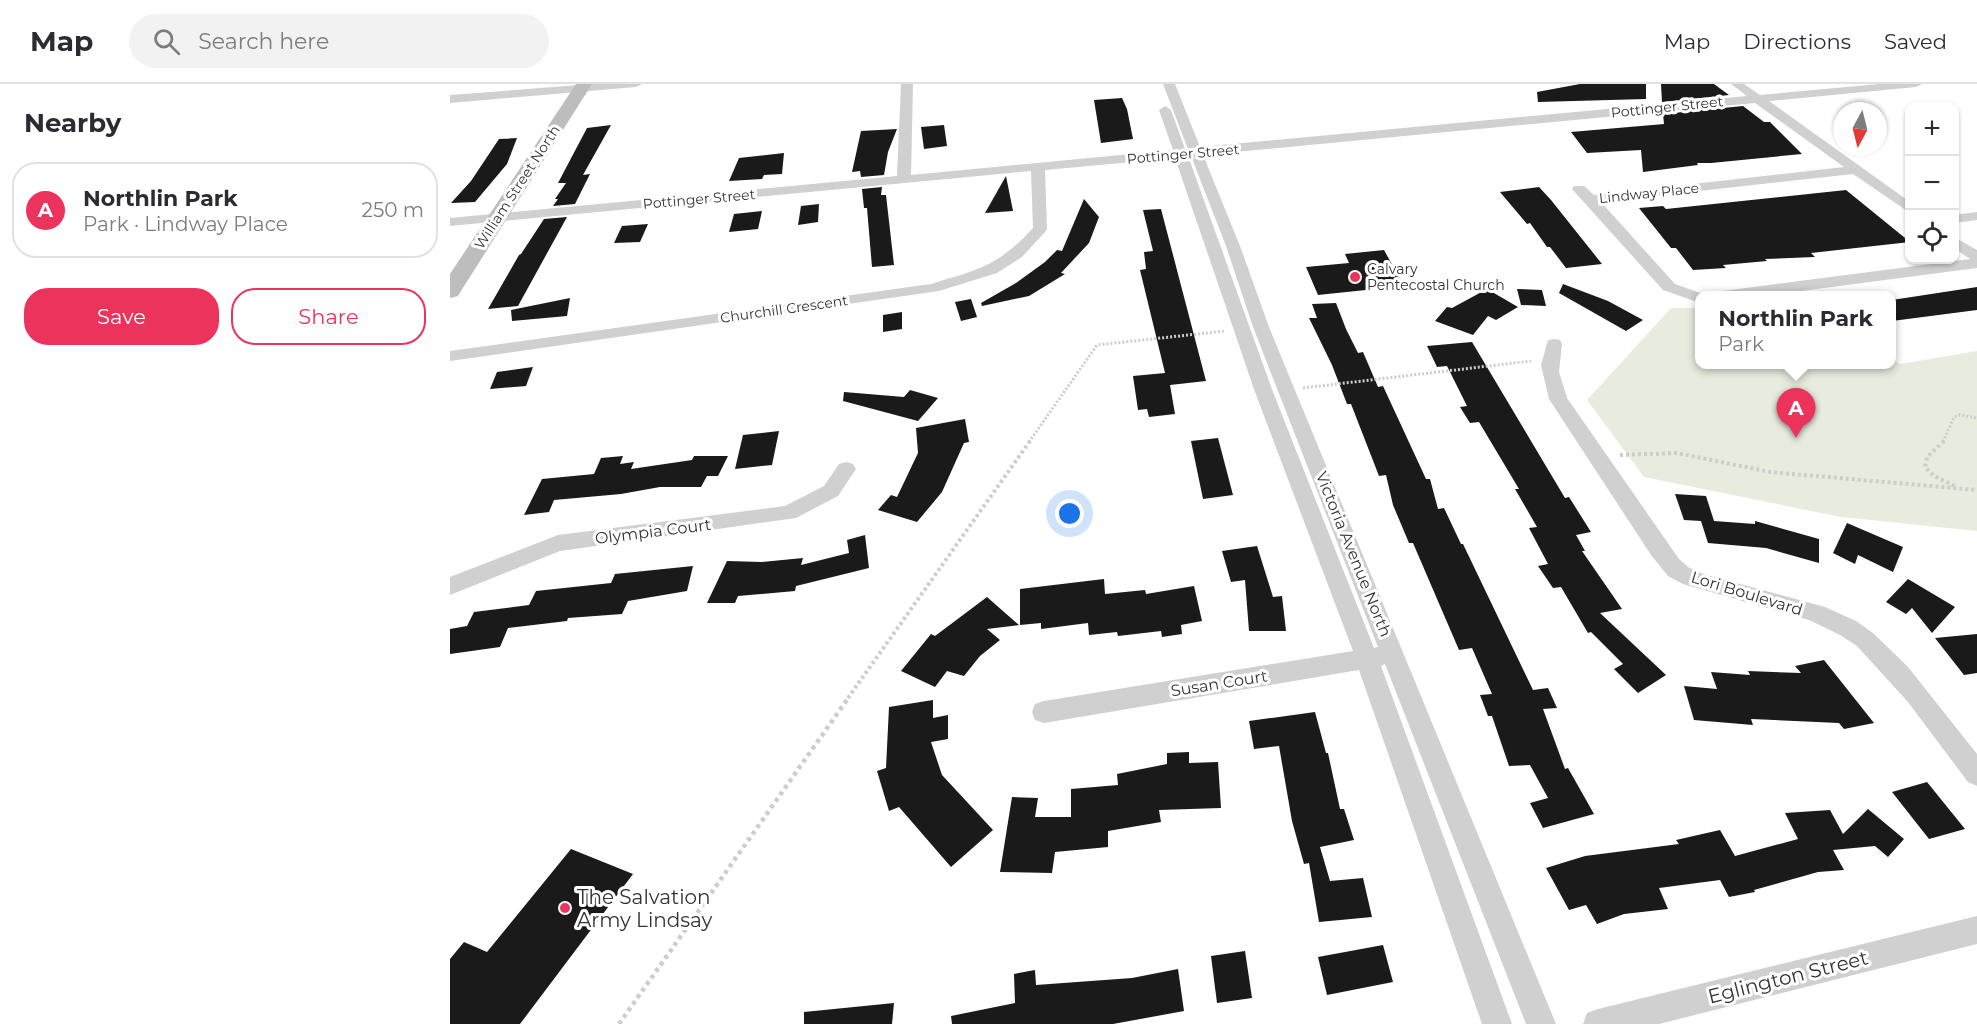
<!DOCTYPE html>
<html lang="en">
<head>
<meta charset="utf-8">
<style>
  :root { --surface:#fff; --page:#f2f2f3; --text:#2b2b33; --muted:#7c7c81; --line:#e1e1e2; --accent:#ec335c }
  body { margin:0; font-family:Montserrat,sans-serif; background:var(--page); color:var(--text) }
  .controls { position:absolute; right:18px; top:18px; display:grid; overflow:hidden; border-radius:12px; box-shadow:0 2px 4px #0004 }
  .controls button { width:54px; height:54px; display:grid; place-items:center; padding:0; border:0; border-bottom:2px solid var(--line); background:var(--surface); color:var(--text); font:30px sans-serif }
  .compass { position:absolute; left:1383px; top:18px; width:54px; height:54px; border-radius:50%; background:var(--surface); box-shadow:0 2px 4px #0004; rotate:187deg }
  .you { position:absolute; left:620px; top:430px; width:21px; height:21px; margin:-15px; border:4px solid #fff; border-radius:50%; background:#1a73e8; box-shadow:0 0 0 9px #1a73e833 }
  .badge { display:grid; place-items:center; width:39px; height:39px; border-radius:50%; background:var(--accent); color:#fff; font-size:20px; font-weight:700 }
  .pin { position:absolute; translate:-50% -50px; filter:drop-shadow(0 2px 3px #0008) }
  .pin::after { content:''; position:absolute; top:32px; width:21px; height:18px; background:inherit; clip-path:polygon(0 0,100% 0,50% 100%) }
  .popup { position:absolute; left:1245px; top:207px; width:201px; height:78px; box-sizing:border-box; display:grid; place-content:center; border-radius:12px; background:var(--surface); filter:drop-shadow(0 2px 4px #0005); font-size:20px; white-space:nowrap; color:var(--muted) }
  .popup b { font-size:22px; color:var(--text) }
  .popup::after { content:''; position:absolute; left:50%; top:100%; margin-left:-12px; border:12px solid transparent; border-top-color:var(--surface) }
  .list { margin:0; padding:0; list-style:none }
  h2 { display:flex; justify-content:space-between; align-items:center; height:78px; margin:0; padding:0 24px; font-size:26px }
  h2 small { font-size:20px; font-weight:400; color:var(--muted) }
  .list li { display:grid; grid-template-columns:39px 1fr auto; gap:18px; align-items:center; box-sizing:border-box; height:96px; margin:0 12px 12px; padding:0 12px; border:2px solid var(--line); border-radius:24px }
  .list b { display:block; font-size:22px; white-space:nowrap }
  .list p { margin:0; font-size:20px; white-space:nowrap; color:var(--muted) }
  .list em { font-size:20px; font-style:normal; color:var(--muted) }
  .actions { display:flex; gap:12px; padding:18px 24px }
  .actions a { flex:1; padding:14px 0; border:2px solid var(--accent); border-radius:24px; text-align:center; font-size:21px; color:var(--accent) }
  .actions .main { background:var(--accent); color:#fff }
  .icon { flex:none; width:33px; height:33px; fill:none; stroke:currentColor; stroke-width:2; stroke-linecap:round; stroke-linejoin:round }
  .map { position:relative; flex:none; width:1527px; height:940px; overflow:hidden }
  header { display:flex; align-items:center; gap:36px; box-sizing:border-box; height:84px; padding:0 30px; background:var(--surface); border-bottom:2px solid var(--line) }
  header strong { font-size:28px }
  nav { display:flex; gap:33px; margin-inline-start:auto; font-size:21px }
  .search { width:420px; height:54px; background:var(--page); display:flex; align-items:center; gap:15px; box-sizing:border-box; padding:0 21px; border-radius:33px; color:var(--muted); font-size:22px }
  main { display:flex }
  aside { flex:1; background:var(--surface) }
  .map>svg:first-child { display:block }
</style>
</head>
<body>
<header>
<strong>Map</strong>
<div class="search"><svg class="icon" aria-label="search" viewBox="0 0 24 24"><circle cx="10" cy="10" r="6"/><path d="M15 15l6 6"/></svg>Search here</div>
<nav><a>Map</a><a>Directions</a><a>Saved</a></nav>
</header>
<main>
<aside>
<h2>Nearby<small></small></h2>
<ul class="list">
<li><span class="badge">A</span><div><b>Northlin Park</b><p>Park · Lindway Place</p></div><em>250 m</em></li>
</ul>
<div class="actions"><a class="main">Save</a><a>Share</a></div>
</aside>
<div class="map">
<svg width="1527" height="940" viewBox="0 0 1527 940">
  <rect width="100%" height="100%" fill="#fff"/>
  <path fill="#e8ecde" d="M1221 224H1250V280H1442V274L1450 280 1527 267V447L1391 433 1194 393 1137 316Z"/>
  <g fill="#1a1a1a">
    <path d="M1130 0H1196V15L1088 18 1087 8Z"/>
    <path d="M1211 0H1264L1279 11 1212 18Z"/>
    <path d="M672 14 677 25 683 55 651 59 644 16Z"/>
    <path d="M1293 22 1314 38H1320L1352 70 1261 79H1247L1248 81 1193 88 1191 66 1137 69 1121 48 1214 40 1213 30Z"/>
    <path d="M161 41 133 91 140 90 125 120 103 122 108 115H105L116 99H108L137 44Z"/>
    <path d="M494 41 497 62 474 65 471 43Z"/>
    <path d="M447 45 438 68 434 91 411 93 410 87 402 88 411 47Z"/>
    <path d="M67 54 57 80 25 118 1 119 21 97 49 55Z"/>
    <path d="M334 69 332 90 314 91 312 95 279 97 289 74Z"/>
    <path d="M556 92 563 127 535 129Z"/>
    <path d="M432 103 431 111H436L444 181 422 183 417 124H414L412 105Z"/>
    <path d="M1089 103 1101 116 1152 180 1116 184 1100 163H1097L1080 139 1077 140 1050 108Z"/>
    <path d="M1396 106 1460 158 1361 169 1365 173 1315 175 1317 177 1273 181 1276 184 1243 186 1226 164H1221L1189 124 1213 122 1216 125Z"/>
    <path d="M634 115 649 133 639 159 611 189 615 190 579 212 532 222 531 219 566 199 595 178 607 166 612 167Z"/>
    <path d="M369 120 368 138 348 141 351 122Z"/>
    <path d="M711 125 756 297 720 301 725 330 699 333 697 325 688 326 683 292 715 289 690 186 696 185 694 168 703 167 693 126Z"/>
    <path d="M312 127 308 145 279 148 284 130Z"/>
    <path d="M117 133 68 222 38 225 69 171 71 170 94 135Z"/>
    <path d="M198 140 190 158 164 159 172 142Z"/>
    <path d="M934 166 954 202 868 211 856 183 899 179 895 170Z"/>
    <path d="M1113 200 1158 217 1193 236 1176 247 1109 209Z"/>
    <path d="M1527 203V226L1442 237V216Z"/>
    <path d="M1037 205 1068 223 1046 236 1038 232 1023 251 985 237 997 223 1002 224Z"/>
    <path d="M1067 205 1092 206 1096 222 1071 221Z"/>
    <path d="M120 214 117 232 62 237 61 226Z"/>
    <path d="M521 215 527 233 511 237 505 218Z"/>
    <path d="M886 219 896 245 908 269 913 268 928 303 933 302 976 395H980L988 425 994 424 1011 460H1013L1083 606 1098 604 1107 624 1093 625 1115 685 1118 684 1144 730 1093 744 1080 719 1098 714 1080 681 1059 682 1042 632H1038L1030 611 1042 610 1022 564 1009 566 963 459H959L943 421 936 391 929 392 901 320H897L882 281 859 234H867L862 220Z"/>
    <path d="M452 228V245L433 248V231Z"/>
    <path d="M1022 258 1115 414 1119 413 1141 448 1126 451 1135 467H1132L1172 525 1150 529 1216 591 1188 609 1164 585 1173 580 1141 548 1138 549 1111 503 1103 504 1088 482 1098 480 1079 444 1087 443 1065 405H1069L1029 338 1020 339 1010 323 1017 322 997 282 987 283 977 262Z"/>
    <path d="M83 283 76 302 40 305 47 288Z"/>
    <path d="M460 306 488 314 468 337 393 317 394 308 454 313Z"/>
    <path d="M515 335 519 358 514 359 492 408 467 438 428 426 441 411 447 413 468 369 466 344Z"/>
    <path d="M329 347 322 381 285 385 293 351Z"/>
    <path d="M768 354 783 411 753 415 741 357Z"/>
    <path d="M173 372 170 380 184 378 181 385 242 376 244 372H278L268 392H257L251 403H210L171 410 104 416 99 428 74 431 92 395 144 390 151 374Z"/>
    <path d="M1225 410 1256 412 1264 437 1305 440V437L1369 455V479L1316 464 1258 459 1251 437 1234 436Z"/>
    <path d="M1397 439 1453 463 1443 488 1408 471 1405 480 1383 469Z"/>
    <path d="M415 451 419 484 346 502 345 507 288 512 285 519H257L277 477 312 478 353 474 351 481 399 469 397 456Z"/>
    <path d="M807 462 823 513 832 512 836 547H799L795 496 781 498 772 467Z"/>
    <path d="M243 482 237 507 178 517 172 530 118 534 117 537 58 544 50 563 0 570V545L17 542 24 528 79 521 86 507 161 499 165 490Z"/>
    <path d="M654 495 655 510 695 506 696 510 744 502 752 537 731 541 732 550 712 553 711 547 668 552 667 548 639 551 638 539 591 545V539L570 541V505Z"/>
    <path d="M1458 495 1505 523 1482 549 1462 524 1456 530 1436 518Z"/>
    <path d="M537 513 569 541 537 545 550 556 530 572 514 592 497 587 485 603 451 587 481 550 485 552Z"/>
    <path d="M1527 550V589L1514 591 1485 554Z"/>
    <path d="M1374 576 1424 639 1394 645 1389 639 1301 635 1303 641 1244 636 1234 602 1267 605 1261 588 1300 591 1298 587 1351 589 1345 582Z"/>
    <path d="M483 616V634L498 631V655L481 658 492 691 543 746 501 783 449 723 439 727 427 687 436 684 439 623Z"/>
    <path d="M865 628 876 669H878L890 725H894L904 756 870 763 880 797 913 794 922 833 869 838 859 779 854 780 842 737 829 662 804 665 799 637Z"/>
    <path d="M739 668V679L768 678 771 724 709 726 711 738 658 747V763L605 768 602 789 550 788 562 713 588 714 585 733H621V705L668 701 667 690 717 680V669Z"/>
    <path d="M1477 698 1515 745 1479 755 1442 708Z"/>
    <path d="M1418 725 1454 755 1438 773 1425 762 1383 766 1394 786 1368 788 1304 806 1305 808 1279 813 1270 796 1209 804 1218 825 1174 830 1147 840 1136 821 1119 826 1096 784 1135 772 1229 760 1226 756 1270 746 1285 772 1348 755 1335 729 1380 726 1393 750Z"/>
    <path d="M121 765 183 790 70 940H0V875L14 858 37 868Z"/>
    <path d="M933 861 943 898 877 911 868 873Z"/>
    <path d="M795 867 802 914 767 919 761 872Z"/>
    <path d="M728 885 734 927 663 940H502L501 932 565 919 564 890 585 886 586 901 682 894Z"/>
    <path d="M444 919 442 940H354V928Z"/>
  </g>
  <g fill="none" stroke-linecap="round" stroke-linejoin="round">
    <g stroke="#cdcdcd" stroke-width="3" stroke-dasharray="2 2" stroke-linecap="butt">
      <path d="M853 304 1081 277"/>
      <path d="M579 358 647 261 775 247"/>
      <path d="M1493 358 1504 333 1510 331 1527 334"/>
    </g>
    <g stroke="#cdcdcd" stroke-width="4" stroke-dasharray="3 3" stroke-linecap="butt">
      <path d="M1494 357 1477 373 1475 383 1484 392 1507 403"/>
      <path d="M1170 371 1227 369 1320 388 1527 406"/>
      <path d="M398 614 580 357"/>
    </g>
    <path stroke="#cdcdcd" stroke-width="4.5" stroke-dasharray="4 4" stroke-linecap="butt" d="M169 940 399 613"/>
    <g fill="#d0d0d0" fill-rule="evenodd">
      <path d="M143 0H192L186 3 0 19V11Z"/>
      <path d="M451 0H463L461 91 723 66 709 26 715 22 721 26 735 65H738L713 0H725L750 63 1297 12 1281 0H1294L1310 11 1429 0H1472L1466 3 1319 17 1460 118V129L1403 90 1151 118 1225 200 1256 211 1250 212V219L1213 206 1122 105 1124 102H1134L1144 111 1394 83 1305 19 753 71 790 162 819 243 1106 940H1076L935 580 931 582 1062 940H1032L909 586 594 639 585 636 582 628 585 620 594 617 903 567 805 308 725 74 595 86 597 145 595 148 572 173 547 189 489 207 0 277V267L481 200C529 185 547 183 583 144L581 87 0 142V134L447 92ZM738 72H741L776 162 803 243 928 563 924 564 823 308Z"/>
      <path d="M1527 128V136L1504 139V131Z"/>
      <path d="M1504 153 1527 166V184L1313 212H1265L1273 207 1520 175 1504 164Z"/>
      <path d="M1104 255 1110 256 1112 260 1109 288 1117 314 1229 475 1238 483 1253 490 1375 523 1406 537 1423 549 1458 583 1527 670V702L1518 698 1458 618 1407 562 1390 551 1359 536 1233 500 1218 492 1201 471 1099 315 1091 281 1098 256Z"/>
      <path d="M396 378 403 380 406 385 388 412 346 434 110 467 0 511V493L108 451 335 422 374 402 389 380Z"/>
      <path d="M1527 832V860L1209 940H1133L1137 929 1148 925Z"/>
    </g>
    <path fill="#bdbdbd" fill-rule="evenodd" d="M126 0H142L11 207 8 212 0 214V190Z"/>
  </g>
  <g fill="#ec335c" stroke="#fff" stroke-width="2">
    <circle cx="905" cy="193" r="6"/>
    <circle cx="115" cy="824" r="6"/>
  </g>
  <g text-anchor="middle" stroke-width="6" stroke-linejoin="round" paint-order="stroke">
    <g font-size="14" fill="#333" stroke="#fff">
      <text transform="translate(1217 23) rotate(-6)" y="5">Pottinger Street</text>
      <text transform="translate(733 70) rotate(-5)" y="5">Pottinger Street</text>
      <text transform="translate(67 103) rotate(-57)" y="5">William Street North</text>
      <text transform="translate(1199 109) rotate(-6)" y="5">Lindway Place</text>
      <text transform="translate(249 115) rotate(-5)" y="5">Pottinger Street</text>
      <text transform="translate(334 225) rotate(-8)" y="5">Churchill Crescent</text>
    </g>
    <g font-size="14" fill="#333" stroke="#fff" text-anchor="start">
      <text x="917" y="190">Calvary<tspan x="917" dy="16">Pentecostal Church</tspan></text>
    </g>
    <g font-size="16" fill="#333" stroke="#fff">
      <text transform="translate(203 447) rotate(-7)" y="6">Olympia Court</text>
      <text transform="translate(904 470) rotate(68)" y="6">Victoria Avenue North</text>
      <text transform="translate(1297 509) rotate(17)" y="6">Lori Boulevard</text>
      <text transform="translate(769 599) rotate(-9)" y="6">Susan Court</text>
    </g>
    <g font-size="20" fill="#333" stroke="#fff" text-anchor="start">
      <text x="127" y="820">The Salvation<tspan x="127" dy="23">Army Lindsay</tspan></text>
    </g>
    <g font-size="20" fill="#333" stroke="#fff">
      <text transform="translate(1338 893) rotate(-14)" y="7">Eglington Street</text>
    </g>
  </g>
</svg>
<div class="controls">
<button>+</button>
<button>−</button>
<button><svg class="icon" aria-label="locate" viewBox="0 0 24 24"><circle cx="12" cy="12" r="6"/><path d="M12 2v4M12 18v4M2 12h4M18 12h4"/></svg></button>
</div>
<svg class="compass" viewBox="-18 -18 36 36"><path d="M0-13l5 13h-10z" fill="#e53935"/><path d="M0 13l5-13h-10z" fill="#7c7c81"/></svg>
<div class="you"></div>
<div class="pin badge" style="left:1346px;top:354px">A</div>
<div class="popup"><b>Northlin Park</b>Park</div>
</div>
</main>
</body>
</html>
